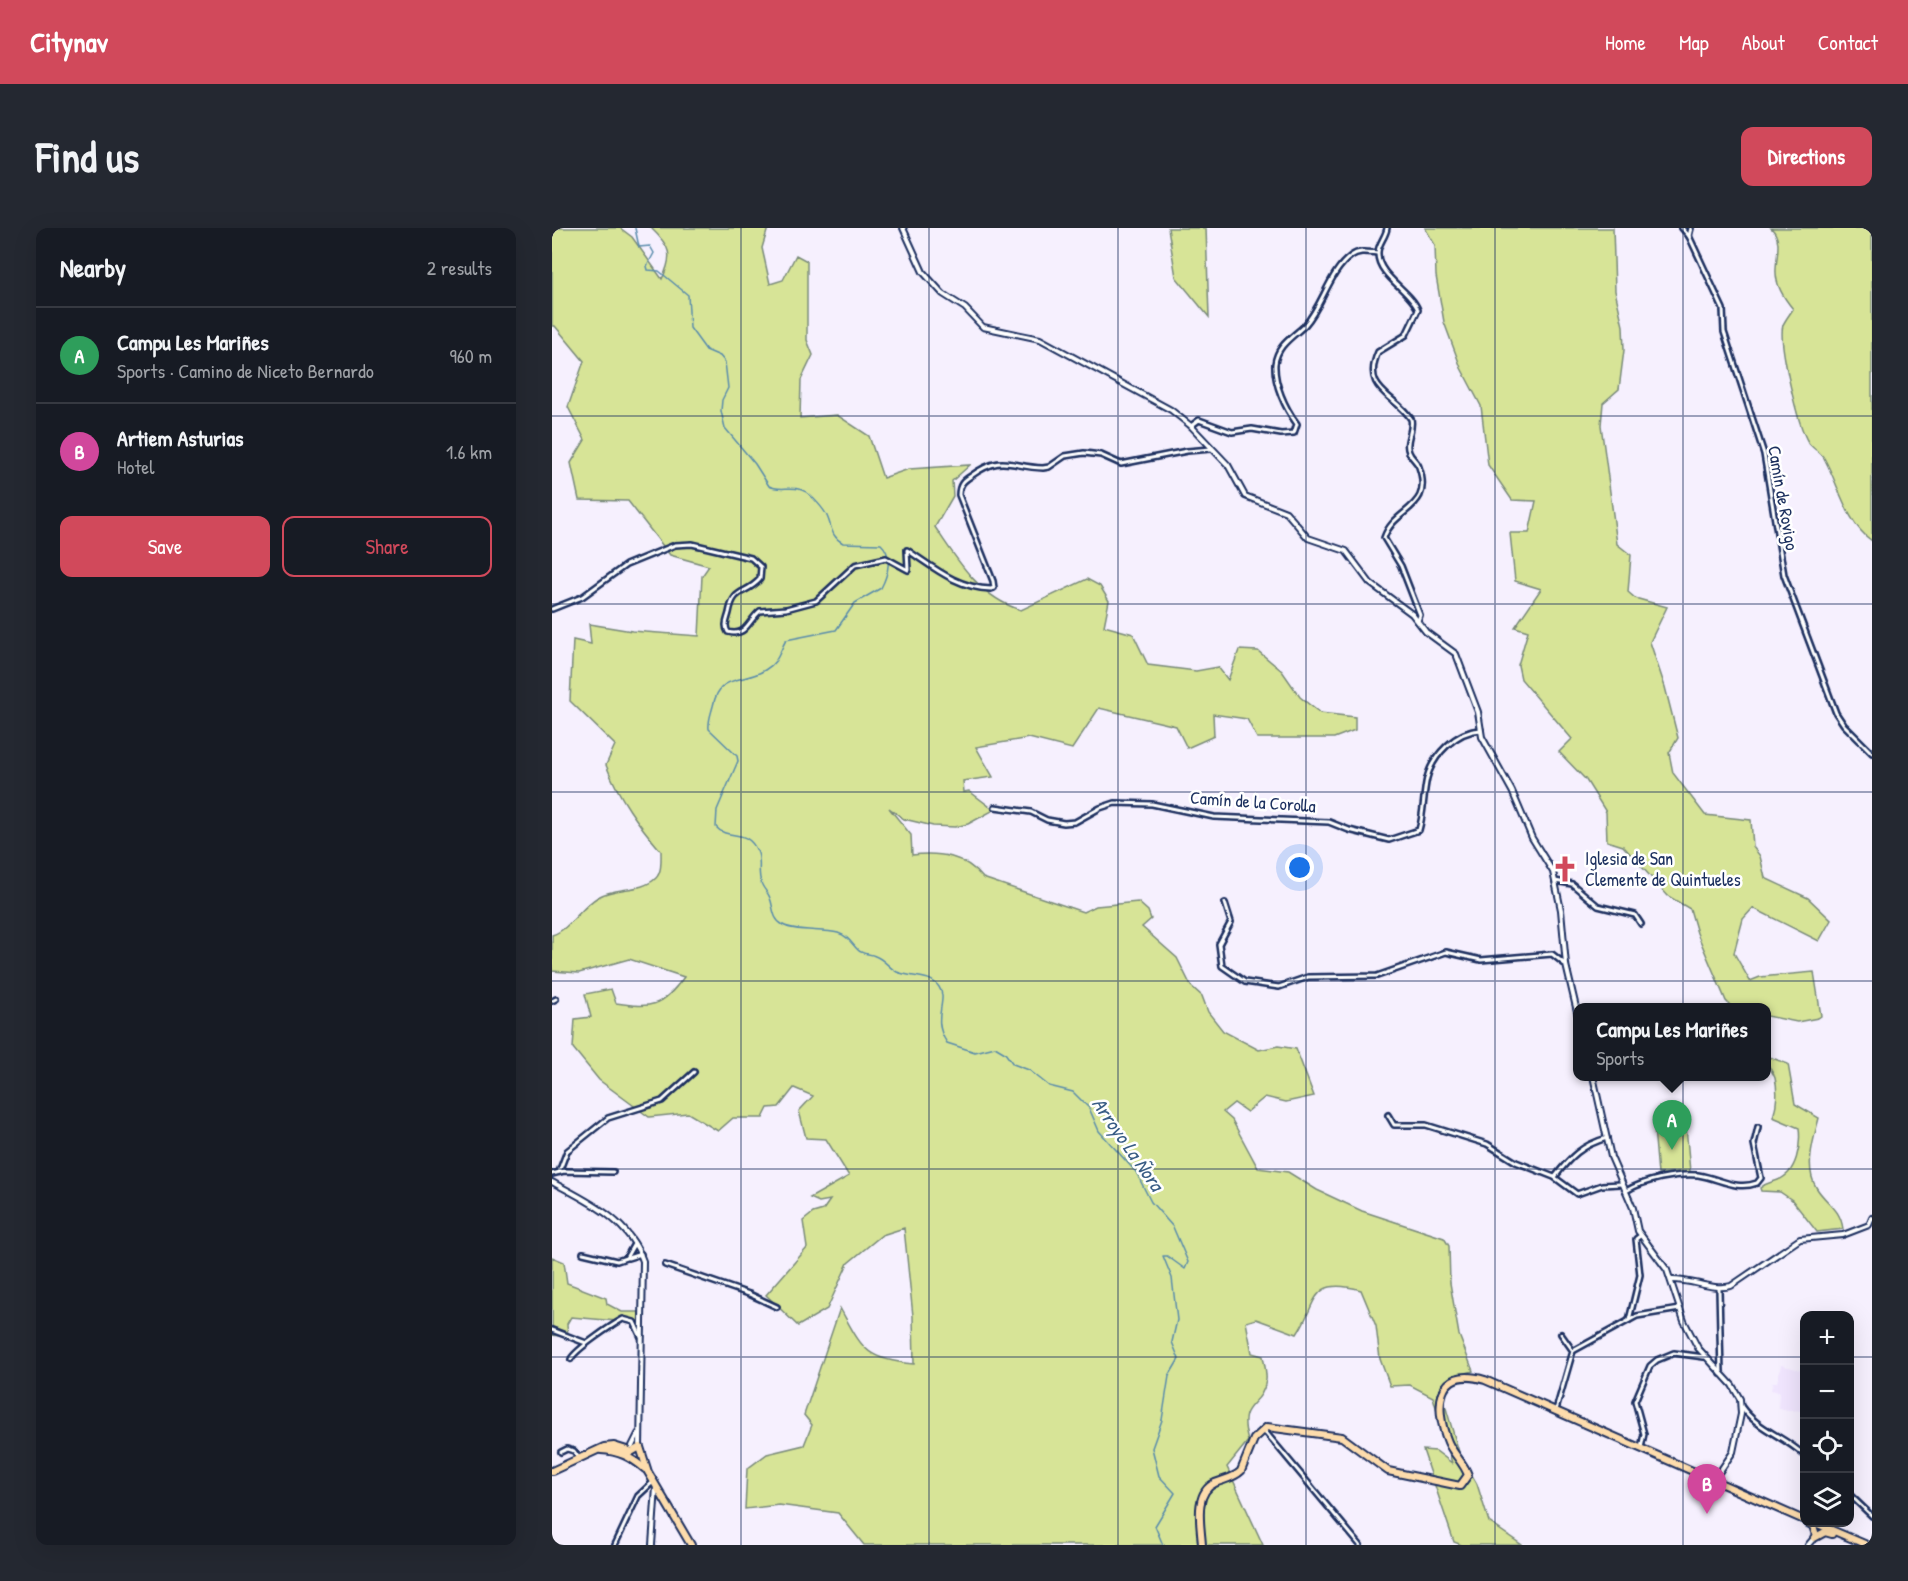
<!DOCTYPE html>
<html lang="en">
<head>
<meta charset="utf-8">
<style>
  :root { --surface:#171b24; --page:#242831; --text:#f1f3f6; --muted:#9ea1a6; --line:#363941; --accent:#d1495b }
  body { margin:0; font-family:"Patrick Hand",sans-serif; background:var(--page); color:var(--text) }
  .controls { position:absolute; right:18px; bottom:18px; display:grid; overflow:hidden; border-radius:12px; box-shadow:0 6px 24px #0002 }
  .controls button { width:54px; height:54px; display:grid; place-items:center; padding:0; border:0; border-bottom:2px solid var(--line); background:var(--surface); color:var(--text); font:30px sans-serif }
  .you { position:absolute; left:748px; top:640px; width:21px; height:21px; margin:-15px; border:4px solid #fff; border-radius:50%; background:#1a73e8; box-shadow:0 0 0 9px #1a73e833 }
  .badge { display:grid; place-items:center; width:39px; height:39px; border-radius:50%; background:var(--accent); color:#fff; font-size:20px; font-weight:700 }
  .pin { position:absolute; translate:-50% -50px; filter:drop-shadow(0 2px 3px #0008) }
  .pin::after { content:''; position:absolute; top:32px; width:21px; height:18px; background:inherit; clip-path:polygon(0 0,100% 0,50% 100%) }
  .popup { position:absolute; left:1021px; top:775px; width:198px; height:78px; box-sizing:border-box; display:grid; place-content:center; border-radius:12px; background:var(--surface); filter:drop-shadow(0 2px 4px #0005); font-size:20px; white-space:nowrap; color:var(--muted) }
  .popup b { font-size:22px; color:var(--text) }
  .popup::after { content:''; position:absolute; left:50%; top:100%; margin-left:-12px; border:12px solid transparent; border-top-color:var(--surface) }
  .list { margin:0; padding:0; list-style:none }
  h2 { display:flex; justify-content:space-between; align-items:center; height:78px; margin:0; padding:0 24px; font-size:26px }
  h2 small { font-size:20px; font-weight:400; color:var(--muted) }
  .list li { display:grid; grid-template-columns:39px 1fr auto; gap:18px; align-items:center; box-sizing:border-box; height:96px; padding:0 24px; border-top:2px solid var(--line) }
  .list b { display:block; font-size:22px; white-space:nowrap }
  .list p { margin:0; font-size:20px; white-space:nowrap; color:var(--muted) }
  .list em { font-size:20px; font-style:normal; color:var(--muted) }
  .actions { display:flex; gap:12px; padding:18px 24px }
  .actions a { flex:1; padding:14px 0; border:2px solid var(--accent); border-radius:12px; text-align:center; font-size:21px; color:var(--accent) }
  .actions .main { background:var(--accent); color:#fff }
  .icon { flex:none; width:33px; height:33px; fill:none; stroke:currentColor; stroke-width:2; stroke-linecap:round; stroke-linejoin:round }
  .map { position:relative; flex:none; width:1320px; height:1317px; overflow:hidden; border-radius:12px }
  header { display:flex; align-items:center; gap:36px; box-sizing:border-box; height:84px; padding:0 30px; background:var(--accent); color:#fff }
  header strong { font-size:28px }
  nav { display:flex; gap:33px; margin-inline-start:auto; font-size:21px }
  .intro { display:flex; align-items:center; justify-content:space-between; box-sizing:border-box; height:144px; padding:0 36px }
  h1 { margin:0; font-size:42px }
  .button { padding:15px 27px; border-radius:12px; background:var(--accent); color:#fff; font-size:21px; font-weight:700 }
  main { display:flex; gap:36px; padding:0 36px }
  aside { flex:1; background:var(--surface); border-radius:12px; box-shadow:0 6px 24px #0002 }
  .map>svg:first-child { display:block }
</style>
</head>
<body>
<header>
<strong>Citynav</strong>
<nav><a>Home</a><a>Map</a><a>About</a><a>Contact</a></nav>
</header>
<div class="intro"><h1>Find us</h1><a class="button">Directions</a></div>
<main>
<aside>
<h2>Nearby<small>2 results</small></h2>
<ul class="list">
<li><span class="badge" style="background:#2e9e5b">A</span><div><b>Campu Les Mariñes</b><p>Sports · Camino de Niceto Bernardo</p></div><em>960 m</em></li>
<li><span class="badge" style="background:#d1479c">B</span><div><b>Artiem Asturias</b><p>Hotel</p></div><em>1.6 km</em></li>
</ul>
<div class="actions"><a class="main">Save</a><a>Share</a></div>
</aside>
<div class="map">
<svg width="1320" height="1317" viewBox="0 0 1320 1317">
  <rect width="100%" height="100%" fill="#f6f0fe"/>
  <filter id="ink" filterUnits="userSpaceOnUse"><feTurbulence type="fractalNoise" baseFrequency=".0167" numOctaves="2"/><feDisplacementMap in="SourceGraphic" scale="12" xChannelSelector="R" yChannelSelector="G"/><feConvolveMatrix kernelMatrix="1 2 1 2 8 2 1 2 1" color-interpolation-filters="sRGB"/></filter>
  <g filter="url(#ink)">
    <path fill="#f0e5fe" d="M1229 1137 1252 1143 1250 1183 1226 1181 1227 1164 1219 1162 1221 1154H1225Z"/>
    <g fill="#d7e497" stroke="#798a7a" stroke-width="1.5">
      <path d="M0 0H68L80 9 110 51C122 27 118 18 99 0H216L210 20 218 56 231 52 244 27 255 33V112L261 127 249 152 248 190 285 187 317 208 331 250 357 241 418 237 400 253 401 268 383 299C405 332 428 370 469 382L535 351 548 358 557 373 552 398 581 406 596 437 644 443 666 439 676 452 687 422 706 423 730 443 748 469 768 485 803 489V502L782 510H705L695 491 661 486 662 508 635 520 624 498 547 480 520 521 477 510 424 519 441 549 411 553 412 564 417 563 442 582 416 596 403 599 381 598 352 591 337 580 359 607 360 627C387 624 413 627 431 650L531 684 544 678 586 674 596 683 599 691 590 699 625 730 639 758 650 768 656 784 671 803 707 822 726 818 744 821 762 868 734 874 713 869 695 884 682 875 671 884 680 892 706 940 736 944 765 962 810 983 892 1010 897 1018 898 1055 907 1107 921 1143 897 1150 888 1160 907 1224 925 1256 937 1294 970 1317H910L902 1314 871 1222 884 1223 900 1235 881 1169 858 1157 838 1158 828 1131 824 1098 809 1062C757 1048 766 1075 745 1106L704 1091 694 1094 700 1125 711 1128C712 1135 715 1145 714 1152 710 1182 684 1171 696 1213L675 1239 711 1317H312L286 1285 227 1277 193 1281 195 1241 215 1226 252 1217 260 1197 252 1187 288 1080C311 1121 312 1131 362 1136L361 1088 352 1000 330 1007 296 1035 275 1081 246 1098 214 1067 255 1020 251 993 261 985 271 982 278 972 267 974 258 970 297 948 274 911 254 910 247 883 261 868 242 860 227 879 216 880 211 890H181L166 903 136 885 97 889 47 852 21 820 23 791 39 789 33 766 59 761 64 775C100 780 109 780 132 749L77 731 27 745 0 743V707C17 702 29 679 46 669 63 658 89 665 104 650 110 644 109 632 109 623 86 596 67 570 54 537L63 517 18 473 21 412 39 416 37 396 80 403 147 408 150 348 157 338 118 327 76 273 27 272 19 235 33 212 16 179 32 133 3 98H0Z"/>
      <path d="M616 0H654L657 89 624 49Z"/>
      <path d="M873 0H1061L1063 63 1071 98 1072 122 1067 161 1051 175 1049 197 1065 316 1079 327 1076 364 1083 370 1115 379 1098 414 1113 459 1126 510 1117 525 1121 545 1153 587 1199 592 1201 619 1208 628 1213 650 1256 670 1279 692 1267 713 1201 680 1191 691 1182 725 1198 753 1208 749 1262 744 1269 788 1266 790 1245 794 1215 788 1214 780 1180 779 1174 773 1145 705 1138 681 1116 668 1071 618 1055 613 1054 584 1034 552 1007 524 1020 511 969 451 966 437 976 403 963 399 989 361 963 353 958 305H977L984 273 960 272 936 237 929 178 909 140 892 94 884 48 883 17Z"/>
      <path d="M1219 0H1320V313C1294 295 1287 257 1272 230 1269 224 1260 221 1256 214 1246 198 1226 114 1231 97 1233 92 1238 86 1241 81 1232 70 1223 57 1224 41 1224 29 1231 11 1219 0Z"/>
      <path d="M1215 828 1236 836 1243 876 1267 890C1262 910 1252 939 1264 959 1274 976 1288 979 1291 1001L1265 1004 1240 972 1228 964 1209 963 1208 960C1215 954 1218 955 1226 952 1245 945 1249 917 1247 900L1221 889C1225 878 1226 862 1223 850 1220 841 1214 838 1215 828Z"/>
      <path d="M1134 898 1138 944 1106 946 1102 900Z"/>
      <path d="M0 1029 12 1034 15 1055 54 1070 55 1076 70 1084H87L86 1103 77 1094 19 1089 15 1096 16 1109 0 1107Z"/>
    </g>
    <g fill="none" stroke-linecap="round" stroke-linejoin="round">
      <path stroke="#588bac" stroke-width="1.5" d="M83 0 87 19 98 18 102 25 95 38 96 42 107 43 136 67 138 100 154 122 168 128 173 134 176 160 170 172 169 183 173 200 203 236 217 258C228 264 242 256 254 264 260 268 272 281 275 288 280 299 279 309 291 315L329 316C341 327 336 347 329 360L303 375 284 402 234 412C227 424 227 434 213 442 191 456 168 444 161 478 159 486 156 493 157 501L185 528 186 533 165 582 164 599C176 613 194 599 205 623 210 632 205 644 209 654 210 660 216 664 218 670 222 680 220 691 231 697 242 704 271 701 286 705 296 708 299 715 306 722 311 727 318 725 323 728 332 731 337 740 345 744 359 750 378 746 387 759 397 773 378 790 395 815L423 824 443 819 453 825 461 836 477 842 497 858 521 864 537 880 547 903 584 944 599 974 621 999 636 1034 633 1041 615 1028H611L620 1050 625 1092 620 1114 627 1131 617 1148 610 1192 600 1220 607 1248 623 1265 603 1298 611 1317"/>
      <g stroke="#1b2f5e" stroke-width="8">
        <g id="minor">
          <path d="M835 0C834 9 825 17 826 26 826 48 859 63 866 82L854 107 826 124C809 163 843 166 859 191 862 202 852 214 857 224 859 230 865 233 867 239 882 282 842 279 832 310L849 338 868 387 866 393"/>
          <path d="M1130 0 1137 8 1171 81 1172 104 1212 226 1232 347 1284 485 1292 497 1320 525"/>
          <path d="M1137 8 1139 0"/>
          <path d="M639 198 647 192 680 204 700 201 729 206 742 205 745 196C733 180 722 156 723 136 725 117 741 109 753 97 771 77 777 44 799 28 807 22 815 24 825 25"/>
          <path d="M0 381 30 369 74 337 123 317 140 316 199 330 209 339 208 351C193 368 182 358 177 385 175 393 172 397 176 404 194 409 196 393 208 383L234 381 264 373 303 337 334 330 356 342 355 322C381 339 405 360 439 361L442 360 441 353 407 267C407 257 411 253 419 248 451 225 458 239 491 240L497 239 513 228 532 225 549 227 569 236 635 223 659 221"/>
          <path d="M443 579 479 584 495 592 512 595 523 594 548 580 563 575 600 576 662 589 777 594 797 602 837 612 867 602C872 585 871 567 875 550 881 527 904 503 929 502"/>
          <path d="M1003 653 1020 656 1046 678 1083 687 1089 696"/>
          <path d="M673 675 679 694 667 716 670 738 693 754 727 759 756 749 825 748 894 724 929 732 1000 726 1014 737"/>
          <path d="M0 773 4 771"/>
          <path d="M836 887 842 897H874L935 916 964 934 1002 949 1025 966 1050 957 1069 956"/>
          <path d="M7 944 15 923 56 890 110 873 142 844"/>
          <path d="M0 946 12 943 61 944"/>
          <path d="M1003 949C1018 929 1030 917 1055 910"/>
          <path d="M1074 963C1092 952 1125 945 1146 947 1167 950 1184 963 1205 955L1209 950 1202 916 1206 899"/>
          <path d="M31 1025 65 1033 74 1030 82 1016"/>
          <path d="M76 1030 89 1026"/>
          <path d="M113 1037 197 1066 225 1079"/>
          <path d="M1167 1061 1169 1146"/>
          <path d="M1077 1092 1088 1047 1084 1011 1088 1008"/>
          <path d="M0 1102 34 1115"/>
          <path d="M1009 1106 1021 1123"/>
          <path d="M19 1131C23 1122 60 1097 71 1091L82 1094 89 1109"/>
          <path d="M1189 1178C1206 1202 1230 1207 1252 1227"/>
          <path d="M1004 1182 1021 1123 1085 1088 1128 1081"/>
          <path d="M711 1201 808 1317"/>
          <path d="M1089 1220 1092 1206 1083 1173 1098 1138 1105 1132 1122 1125 1152 1129"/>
          <path d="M9 1224 15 1221 22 1223 27 1230"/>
          <path d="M1298 1267 1320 1288"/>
          <path d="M63 1317 86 1268 101 1254"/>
        </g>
      </g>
      <g stroke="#1b2f5e" stroke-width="8">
        <g id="tertiary">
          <path d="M351 0 371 44 391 66 413 80 431 99 488 111 619 182 639 198 676 237 693 268 734 284 756 310 794 323 818 355 860 386 874 404 904 426 926 484 930 509 960 563 980 610 1001 644 1009 682 1014 737 1026 788"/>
          <path d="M1041 848 1059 929 1081 980 1086 1003 1115 1042 1132 1093 1146 1120 1180 1157 1188 1171 1189 1186 1181 1224 1162 1252"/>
          <path d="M0 954C37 974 76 991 91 1033L88 1219"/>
          <path d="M1119 1052C1140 1051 1160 1063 1179 1058L1248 1011 1291 1007 1317 997 1320 990"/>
          <path d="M80 1218 86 1206"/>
          <path d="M100 1317 104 1259"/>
          <path d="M1256 1317 1262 1310"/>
        </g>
      </g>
      <g stroke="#1b2f5e" stroke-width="10">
        <g id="trunk">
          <path d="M49 1222C67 1223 79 1229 93 1241"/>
          <path d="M62 1223 76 1226 88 1219 96 1244 139 1317"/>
          <path d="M0 1243 52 1219 62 1218 78 1223"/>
          <path d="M1254 1294 1261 1298 1263 1304"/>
          <path d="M1261 1294 1315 1317"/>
          <path d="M1262 1310 1273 1304 1280 1306"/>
          <path d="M650 1317C649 1298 641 1265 663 1255 673 1251 682 1250 689 1243L702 1211 715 1199 790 1209 836 1243 908 1258 916 1247C912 1235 901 1226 896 1214 882 1180 884 1137 933 1152L1252 1292"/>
        </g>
      </g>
      <use href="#minor" stroke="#fff" stroke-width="3"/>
      <use href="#tertiary" stroke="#fff" stroke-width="4"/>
      <use href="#trunk" stroke="#fddcac" stroke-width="6"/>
    </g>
  </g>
  <path fill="none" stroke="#1b2f5e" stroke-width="1.5" stroke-opacity="0.55" d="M189 0V1317M377 0V1317M566 0V1317M754 0V1317M943 0V1317M1131 0V1317M0 188H1320M0 376H1320M0 564H1320M0 753H1320M0 941H1320M0 1129H1252M1298 1129H1320"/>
  <defs>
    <g id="church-bare" transform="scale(2.07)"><path d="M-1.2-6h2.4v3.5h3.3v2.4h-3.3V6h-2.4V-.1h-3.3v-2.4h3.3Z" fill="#d1495b" stroke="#fff" stroke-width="2.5" paint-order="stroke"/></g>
  </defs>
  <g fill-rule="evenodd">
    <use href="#church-bare" x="1013" y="641"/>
  </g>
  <g text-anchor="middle" stroke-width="5" stroke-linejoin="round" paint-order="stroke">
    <g font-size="18" fill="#1b2f5e" stroke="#fff">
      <text transform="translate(1231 270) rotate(80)" y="6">Camín de Rovigo</text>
      <text transform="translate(701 574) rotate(4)" y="6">Camín de la Corolla</text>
    </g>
    <g font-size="18" fill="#1b2f5e" stroke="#fff" text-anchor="start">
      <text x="1033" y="637">Iglesia de San<tspan x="1033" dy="21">Clemente de Quintueles</tspan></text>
    </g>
    <g font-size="20" font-style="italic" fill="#395d85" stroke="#fff">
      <text transform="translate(576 916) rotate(55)" y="7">Arroyo La Ñora</text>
    </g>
  </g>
</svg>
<div class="controls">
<button>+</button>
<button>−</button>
<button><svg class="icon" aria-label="locate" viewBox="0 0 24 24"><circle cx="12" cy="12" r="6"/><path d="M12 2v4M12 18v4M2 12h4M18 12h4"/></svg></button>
<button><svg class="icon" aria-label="layers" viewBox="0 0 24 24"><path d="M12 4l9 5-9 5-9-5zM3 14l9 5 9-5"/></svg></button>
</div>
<div class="you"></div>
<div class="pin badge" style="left:1120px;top:922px;background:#2e9e5b">A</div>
<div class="popup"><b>Campu Les Mariñes</b>Sports</div>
<div class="pin badge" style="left:1155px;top:1286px;background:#d1479c">B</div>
</div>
</main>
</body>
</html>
